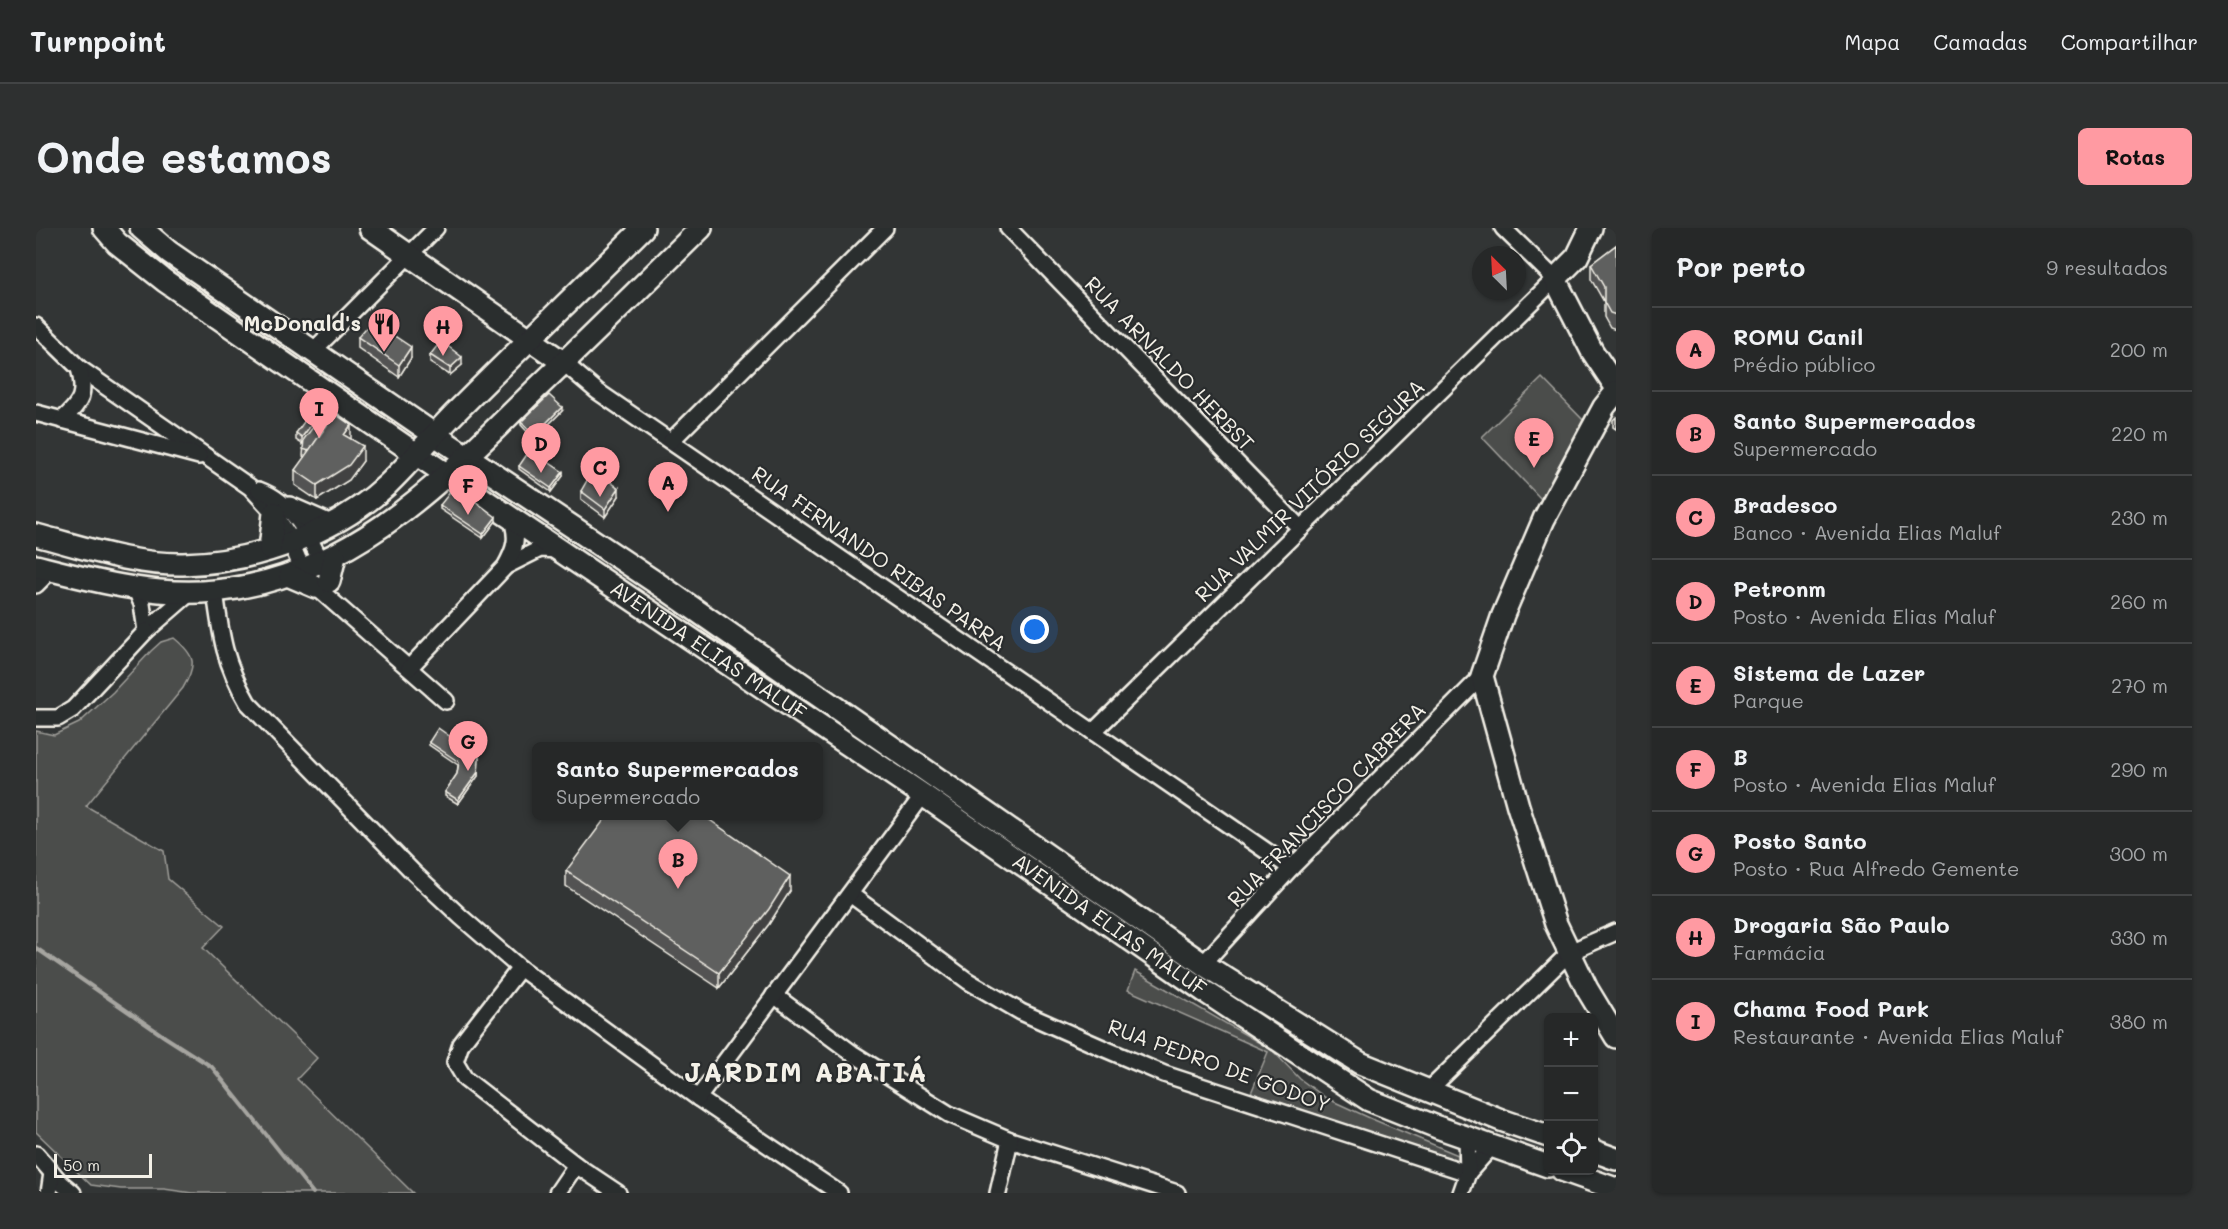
<!DOCTYPE html>
<html lang="pt">
<head>
<meta charset="utf-8">
<style>
  :root { --surface:#262828; --page:#2e3030; --text:#f1f3f6; --muted:#a4a6a8; --line:#424445; --accent:#ff9aa2 }
  body { margin:0; font-family:Mali,sans-serif; background:var(--page); color:var(--text) }
  .controls { position:absolute; right:18px; bottom:18px; display:grid; overflow:hidden; border-radius:9px; box-shadow:0 2px 4px #0004 }
  .controls button { width:54px; height:54px; display:grid; place-items:center; padding:0; border:0; border-bottom:2px solid var(--line); background:var(--surface); color:var(--text); font:30px sans-serif }
  .compass { position:absolute; left:1436px; top:18px; width:54px; height:54px; border-radius:50%; background:var(--surface); box-shadow:0 2px 4px #0004; rotate:336deg }
  .scale { position:absolute; left:18px; bottom:15px; width:98px; box-sizing:border-box; padding-left:6px; border:3px solid #f4f1e8; border-top:0; font-size:16px; line-height:21px; white-space:nowrap; color:#f4f1e8; -webkit-text-stroke:4px #2a2d2e; paint-order:stroke }
  .you { position:absolute; left:999px; top:402px; width:21px; height:21px; margin:-15px; border:4px solid #fff; border-radius:50%; background:#1a73e8; box-shadow:0 0 0 9px #1a73e833 }
  .badge { display:grid; place-items:center; width:39px; height:39px; border-radius:50%; background:var(--accent); color:#111; font-size:20px; font-weight:700 }
  .pin { position:absolute; translate:-50% -50px; filter:drop-shadow(0 2px 3px #0008) }
  .pin::after { content:''; position:absolute; top:32px; width:21px; height:18px; background:inherit; clip-path:polygon(0 0,100% 0,50% 100%) }
  .popup { position:absolute; left:496px; top:514px; width:291px; height:78px; box-sizing:border-box; display:grid; place-content:center; border-radius:9px; background:var(--surface); filter:drop-shadow(0 2px 4px #0005); font-size:20px; white-space:nowrap; color:var(--muted) }
  .popup b { font-size:22px; color:var(--text) }
  .popup::after { content:''; position:absolute; left:50%; top:100%; margin-left:-12px; border:12px solid transparent; border-top-color:var(--surface) }
  .list { margin:0; padding:0; list-style:none }
  h2 { display:flex; justify-content:space-between; align-items:center; height:78px; margin:0; padding:0 24px; font-size:26px }
  h2 small { font-size:20px; font-weight:400; color:var(--muted) }
  .list li { display:grid; grid-template-columns:39px 1fr auto; gap:18px; align-items:center; box-sizing:border-box; height:84px; padding:0 24px; border-top:2px solid var(--line) }
  .list b { display:block; font-size:22px; white-space:nowrap }
  .list p { margin:0; font-size:20px; white-space:nowrap; color:var(--muted) }
  .list em { font-size:20px; font-style:normal; color:var(--muted) }
  .icon { flex:none; width:33px; height:33px; fill:none; stroke:currentColor; stroke-width:2; stroke-linecap:round; stroke-linejoin:round }
  .map { position:relative; flex:none; width:1580px; height:965px; overflow:hidden; border-radius:9px }
  header { display:flex; align-items:center; gap:36px; box-sizing:border-box; height:84px; padding:0 30px; background:var(--surface); border-bottom:2px solid var(--line) }
  header strong { font-size:28px }
  nav { display:flex; gap:33px; margin-inline-start:auto; font-size:21px }
  .intro { display:flex; align-items:center; justify-content:space-between; box-sizing:border-box; height:144px; padding:0 36px }
  h1 { margin:0; font-size:42px }
  .button { padding:15px 27px; border-radius:9px; background:var(--accent); color:#111; font-size:21px; font-weight:700 }
  main { display:flex; gap:36px; padding:0 36px }
  aside { flex:1; background:var(--surface); border-radius:9px; box-shadow:0 2px 4px #0004 }
  .map>svg:first-child { display:block }
</style>
</head>
<body>
<header>
<strong>Turnpoint</strong>
<nav><a>Mapa</a><a>Camadas</a><a>Compartilhar</a></nav>
</header>
<div class="intro"><h1>Onde estamos</h1><a class="button">Rotas</a></div>
<main>
<div class="map">
<svg width="1580" height="965" viewBox="0 0 1580 965">
  <rect width="100%" height="100%" fill="#323535"/>
  <filter id="ink" filterUnits="userSpaceOnUse"><feTurbulence type="fractalNoise" baseFrequency=".0167" numOctaves="2"/><feDisplacementMap in="SourceGraphic" scale="12" xChannelSelector="R" yChannelSelector="G"/><feConvolveMatrix kernelMatrix="1 2 1 2 8 2 1 2 1" color-interpolation-filters="sRGB"/></filter>
  <g filter="url(#ink)">
    <g fill="#4b4d4c" stroke="#a09f9a" stroke-width="1.5">
      <path d="M1506 150 1547 192 1505 271 1446 209Z"/>
      <path d="M138 410C160 428 161 436 147 460L50 578 128 623 132 651 188 698 167 720 281 830 261 851 377 965H156L128 961H85L55 957 0 904V503L18 507 43 495 77 464 115 423 125 414Z"/>
      <path d="M1099 743 1236 822 1264 851 1290 870 1336 891 1422 927V930L1420 932 1215 865 1232 824 1092 762Z"/>
    </g>
    <g fill="none" stroke-linecap="round" stroke-linejoin="round">
      <path stroke="#a6a5a0" stroke-width="4" d="M0 720 129 809 176 839 277 965"/>
      <g stroke="#f4f1e8" stroke-width="20">
        <g id="street">
          <path d="M972 0 1265 301"/>
          <path d="M0 98 43 140 214 259 238 285 251 305 267 343 280 359 410 473"/>
          <path d="M277 123 400 0"/>
          <path d="M528 135 561 163 1255 640"/>
          <path d="M0 185 163 228"/>
          <path d="M26 192C46 174 50 166 43 140"/>
          <path d="M635 213 849 0"/>
          <path d="M223 262C258 275 273 308 288 340"/>
          <path d="M472 337 504 321 522 322"/>
          <path d="M0 357 15 342"/>
          <path d="M100 362 106 376 110 403 155 364"/>
          <path d="M179 363C185 409 188 434 212 475L378 645 425 689 484 740 662 870 803 965"/>
          <path d="M373 440 469 339C480 320 483 308 474 288"/>
          <path d="M0 490H22L37 481 110 403"/>
          <path d="M1057 504 1519 51 1467 0"/>
          <path d="M814 666 932 753 985 784 1069 821 1128 846 1432 945"/>
          <path d="M1167 736 1255 640 1446 448"/>
          <path d="M484 740 425 816 419 834 429 851 540 937 582 965"/>
          <path d="M738 767 816 825 913 886 974 912 1141 965"/>
          <path d="M1392 863 1534 724 1580 704"/>
          <path d="M662 870 887 567"/>
          <path d="M0 926 25 955 37 965"/>
          <path d="M1432 945 1456 918"/>
          <path d="M13 965 16 945"/>
          <path d="M521 965 540 937"/>
          <path d="M962 965 974 912"/>
          <path d="M1425 965 1432 945 1431 909"/>
        </g>
      </g>
      <g stroke="#f4f1e8" stroke-width="26">
        <g id="secondary">
          <path id="s1" d="M68 0 81 15 129 53 380 226 887 567 1171 765 1333 872 1401 899 1512 938"/>
          <path d="M105 0 133 24 399 207 631 362 1167 736 1324 835 1465 892 1512 908"/>
          <path d="M334 0 528 135"/>
          <path d="M1555 0 1541 29 1519 51 1556 123 1580 159"/>
          <path d="M1580 164 1568 179 1508 291 1467 387 1446 448 1482 578 1520 696 1551 761 1580 809"/>
          <path d="M253 280 292 297"/>
          <path d="M0 307C47 319 97 337 147 336 216 335 300 305 351 257 378 231 402 201 429 175 488 116 548 59 607 0"/>
          <path d="M234 321 238 285"/>
          <path d="M0 338C59 353 117 369 179 363 316 349 406 253 499 162 555 109 610 54 665 0"/>
          <path d="M254 348 280 359"/>
          <path d="M293 353 299 328"/>
          <path d="M1558 923 1580 931"/>
          <path d="M1526 942 1580 961"/>
        </g>
      </g>
      <use href="#street" stroke="#2a2d2e" stroke-width="15"/>
      <use href="#secondary" stroke="#2a2d2e" stroke-width="21"/>
    </g>
    <g fill="#525352" stroke="#f4f1e8" stroke-width="1.5">
      <path d="M1580 17V102L1574 100 1568 89V74L1555 51V36Z"/>
      <path d="M322 109 375 130 363 149 322 120Z"/>
      <path d="M394 127 426 137 414 147 394 135Z"/>
      <path d="M526 183 498 211 485 197V194Z"/>
      <path d="M1580 189V201L1577 199V192Z"/>
      <path d="M281 194 315 211 327 233 313 252 281 272 259 257V242L269 229 267 228 268 215 266 216 260 212V205Z"/>
      <path d="M483 238 527 248 515 264 483 241Z"/>
      <path d="M545 263 583 268 569 289 545 271Z"/>
      <path d="M404 277 460 293 447 310 404 281Z"/>
      <path d="M393 514 443 529 442 548 422 576 409 568V564L421 546 422 537 393 517Z"/>
      <path d="M530 643 754 663 733 696 683 760 530 658Z"/>
    </g>
    <g fill="#424342" stroke="#f4f1e8" stroke-width="1.5">
      <path d="M375 119V130L363 149V137Z"/>
      <path d="M426 129V137L414 147V140Z"/>
      <path d="M526 179V183L498 211V207Z"/>
      <path d="M281 189V197L266 216V209Z"/>
      <path d="M315 197V212L308 207Z"/>
      <path d="M327 218V233L313 252 281 272V257Z"/>
      <path d="M527 244V248L515 264V260Z"/>
      <path d="M583 260V268L569 289V281Z"/>
      <path d="M460 289V293L447 310V306Z"/>
      <path d="M442 544V548L422 576V572Z"/>
      <path d="M754 648V663L733 696 683 760V745Z"/>
    </g>
    <g fill="#5f605f" stroke="#f4f1e8" stroke-width="1.5">
      <path d="M1580 17V87L1574 85 1568 74V59L1555 36Z"/>
      <path d="M336 93 375 119 363 137 322 109Z"/>
      <path d="M405 113 426 129 414 140 394 127Z"/>
      <path d="M513 167 526 179 498 207 485 194Z"/>
      <path d="M275 184 281 189 266 209 260 205Z"/>
      <path d="M287 186 295 191 273 223 267 221 268 211Z"/>
      <path d="M299 186 315 197 308 207 327 218 313 237 281 257 259 242Z"/>
      <path d="M494 222 527 244 515 260 483 238Z"/>
      <path d="M557 242 583 260 569 281 545 263Z"/>
      <path d="M419 258 460 289 447 306 404 277Z"/>
      <path d="M402 500 443 529 442 544 422 572 409 564 421 546 423 534 393 514Z"/>
      <path d="M571 588H668L754 648 733 681 683 745 530 643Z"/>
    </g>
  </g>
  <defs>
    <g id="restaurant-pin" transform="scale(1.725)"><path d="M0 17L-7.5 6A9.5 9.5 0 1 1 7.5 6Z" fill="#ff9aa2" stroke="#2a2d2e"/><path d="M-5-6h1v4h1v-4h1v4h1v-4h1v5L-1.5 .5V6h-2V.5L-5-1ZM5-6V6H3V1.5H1.5Q1.5-4 5-6Z" fill="#111"/></g>
  </defs>
  <g fill-rule="evenodd">
    <use href="#restaurant-pin" x="348" y="96"/>
  </g>
  <g text-anchor="middle" stroke-width="4.5" stroke-linejoin="round" paint-order="stroke">
    <g font-size="21" font-weight="bold" fill="#f4f1e8" stroke="#2a2d2e" text-anchor="end">
      <text x="325" y="103">McDonald's</text>
    </g>
    <g font-size="21" fill="#f4f1e8" stroke="#2a2d2e">
      <text transform="translate(1133 136) rotate(46)" y="7">RUA ARNALDO HERBST</text>
      <text transform="translate(1274 263) rotate(-44)" y="7">RUA VALMIR VITÓRIO SEGURA</text>
      <text transform="translate(843 331) rotate(35)" y="7">RUA FERNANDO RIBAS PARRA</text>
      <text dy="7" stroke="none"><textPath href="#s1" startOffset="738">AVENIDA ELIAS MALUF</textPath></text>
      <text transform="translate(1291 577) rotate(-46)" y="7">RUA FRANCISCO CABRERA</text>
      <text dy="7" stroke="none"><textPath href="#s1" startOffset="1224">AVENIDA ELIAS MALUF</textPath></text>
      <text transform="translate(1183 838) rotate(20)" y="7">RUA PEDRO DE GODOY</text>
    </g>
    <g font-size="27" font-weight="bold" letter-spacing="1.5" fill="#f4f1e8" stroke="#2a2d2e">
      <text x="770" y="854">JARDIM ABATIÁ</text>
    </g>
  </g>
</svg>
<div class="controls">
<button>+</button>
<button>−</button>
<button><svg class="icon" aria-label="locate" viewBox="0 0 24 24"><circle cx="12" cy="12" r="6"/><path d="M12 2v4M12 18v4M2 12h4M18 12h4"/></svg></button>
</div>
<svg class="compass" viewBox="-18 -18 36 36"><path d="M0-13l5 13h-10z" fill="#e53935"/><path d="M0 13l5-13h-10z" fill="#a4a6a8"/></svg>
<div class="scale">50 m</div>
<div class="you"></div>
<div class="pin badge" style="left:632px;top:284px">A</div>
<div class="pin badge" style="left:642px;top:661px">B</div>
<div class="popup"><b>Santo Supermercados</b>Supermercado</div>
<div class="pin badge" style="left:564px;top:269px">C</div>
<div class="pin badge" style="left:505px;top:245px">D</div>
<div class="pin badge" style="left:1498px;top:240px">E</div>
<div class="pin badge" style="left:432px;top:287px">F</div>
<div class="pin badge" style="left:432px;top:543px">G</div>
<div class="pin badge" style="left:407px;top:128px">H</div>
<div class="pin badge" style="left:283px;top:210px">I</div>
</div>
<aside>
<h2>Por perto<small>9 resultados</small></h2>
<ul class="list">
<li><span class="badge">A</span><div><b>ROMU Canil</b><p>Prédio público</p></div><em>200 m</em></li>
<li><span class="badge">B</span><div><b>Santo Supermercados</b><p>Supermercado</p></div><em>220 m</em></li>
<li><span class="badge">C</span><div><b>Bradesco</b><p>Banco · Avenida Elias Maluf</p></div><em>230 m</em></li>
<li><span class="badge">D</span><div><b>Petronm</b><p>Posto · Avenida Elias Maluf</p></div><em>260 m</em></li>
<li><span class="badge">E</span><div><b>Sistema de Lazer</b><p>Parque</p></div><em>270 m</em></li>
<li><span class="badge">F</span><div><b>B</b><p>Posto · Avenida Elias Maluf</p></div><em>290 m</em></li>
<li><span class="badge">G</span><div><b>Posto Santo</b><p>Posto · Rua Alfredo Gemente</p></div><em>300 m</em></li>
<li><span class="badge">H</span><div><b>Drogaria São Paulo</b><p>Farmácia</p></div><em>330 m</em></li>
<li><span class="badge">I</span><div><b>Chama Food Park</b><p>Restaurante · Avenida Elias Maluf</p></div><em>380 m</em></li>
</ul>
</aside>
</main>
</body>
</html>
